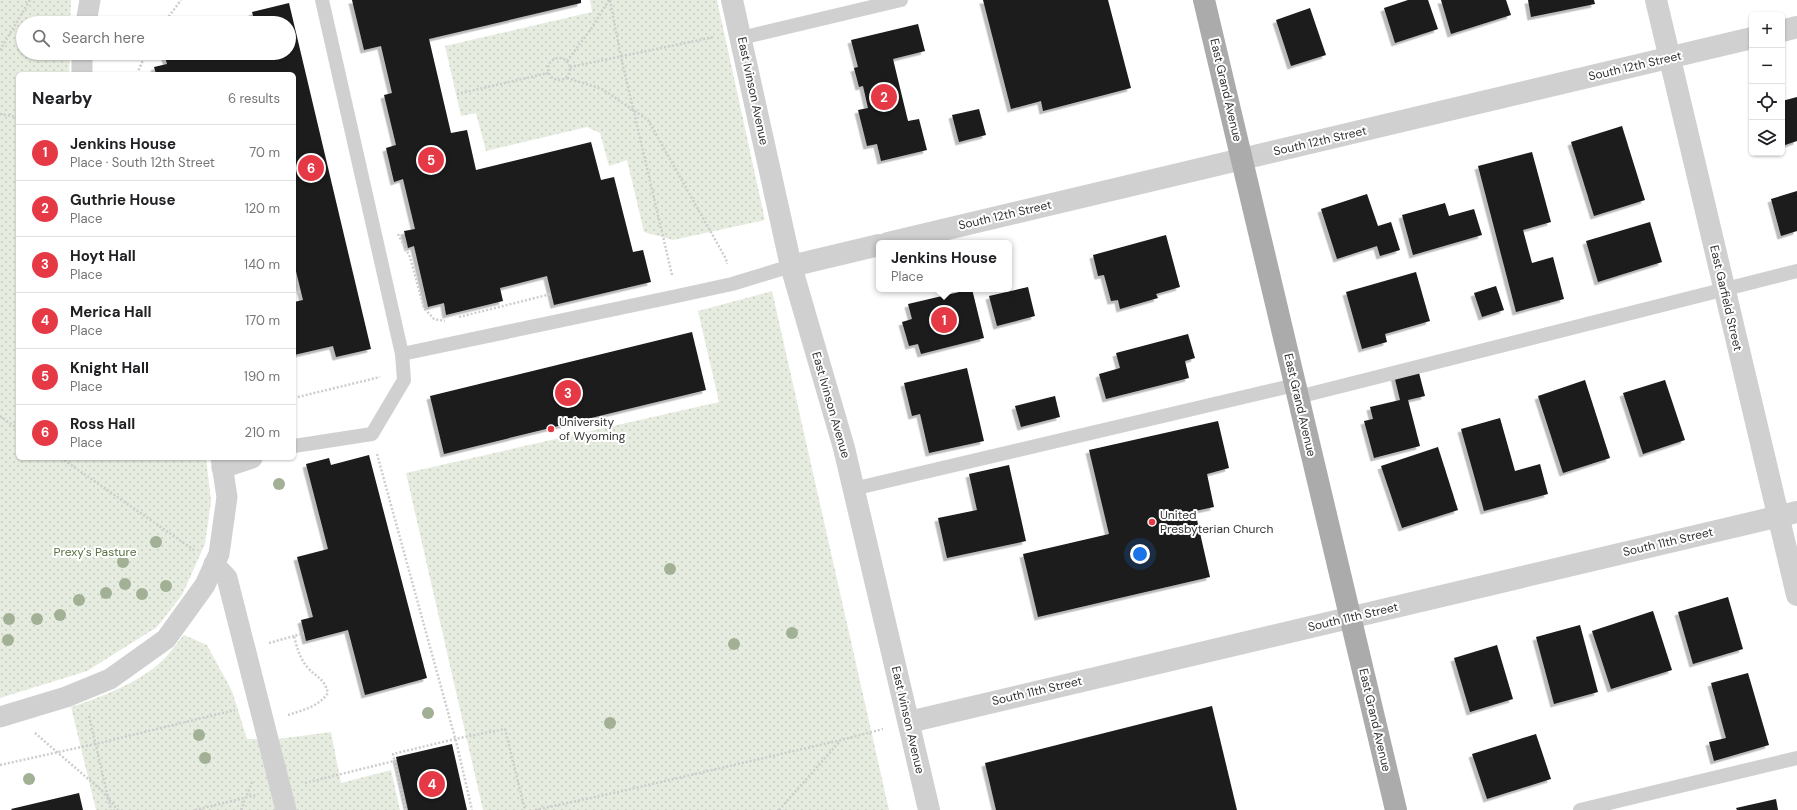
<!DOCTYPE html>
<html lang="en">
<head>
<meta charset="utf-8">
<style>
  :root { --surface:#fff; --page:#f2f2f2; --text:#202124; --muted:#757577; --line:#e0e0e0; --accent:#e63946 }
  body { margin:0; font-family:"DM Sans",sans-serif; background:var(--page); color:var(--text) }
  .controls { position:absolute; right:12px; top:12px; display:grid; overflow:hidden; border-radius:6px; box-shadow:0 1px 3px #0004 }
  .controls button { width:36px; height:36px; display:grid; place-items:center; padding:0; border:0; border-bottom:1px solid var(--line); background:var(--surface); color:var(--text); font:20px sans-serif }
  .you { position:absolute; left:1140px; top:554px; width:14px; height:14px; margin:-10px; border:3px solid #fff; border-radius:50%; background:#1a73e8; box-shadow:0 0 0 6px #1a73e833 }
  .badge { display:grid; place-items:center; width:26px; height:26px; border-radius:50%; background:var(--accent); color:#fff; font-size:13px; font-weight:700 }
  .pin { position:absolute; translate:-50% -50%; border:2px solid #fff; box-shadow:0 1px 4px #0006 }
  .popup { position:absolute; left:876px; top:240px; width:136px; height:52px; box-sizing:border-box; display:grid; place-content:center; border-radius:6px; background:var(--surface); filter:drop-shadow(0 1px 3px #0005); font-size:13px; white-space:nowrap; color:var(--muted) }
  .popup b { font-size:15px; color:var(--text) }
  .popup::after { content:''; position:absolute; left:50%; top:100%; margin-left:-8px; border:8px solid transparent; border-top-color:var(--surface) }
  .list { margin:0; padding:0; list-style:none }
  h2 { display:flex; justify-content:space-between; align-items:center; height:52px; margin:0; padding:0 16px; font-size:17px }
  h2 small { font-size:13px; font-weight:400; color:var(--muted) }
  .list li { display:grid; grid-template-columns:26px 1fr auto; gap:12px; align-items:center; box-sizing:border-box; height:56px; padding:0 16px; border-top:1px solid var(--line) }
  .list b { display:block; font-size:15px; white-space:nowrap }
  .list p { margin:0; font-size:13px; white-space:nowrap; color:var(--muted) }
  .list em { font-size:13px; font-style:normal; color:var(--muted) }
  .icon { flex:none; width:22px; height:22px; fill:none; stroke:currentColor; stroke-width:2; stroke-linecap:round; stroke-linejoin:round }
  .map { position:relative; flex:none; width:1797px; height:810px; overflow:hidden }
  .search { position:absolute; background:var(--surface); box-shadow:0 1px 3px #0004; left:16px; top:16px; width:280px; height:44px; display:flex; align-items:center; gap:10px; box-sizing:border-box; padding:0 14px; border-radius:22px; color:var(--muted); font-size:15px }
  .panel { position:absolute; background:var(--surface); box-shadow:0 1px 3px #0004; left:16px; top:72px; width:280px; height:388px; border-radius:6px }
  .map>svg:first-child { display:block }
</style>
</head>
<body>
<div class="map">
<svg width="1797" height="810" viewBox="0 0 1797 810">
  <defs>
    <pattern id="park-dots" width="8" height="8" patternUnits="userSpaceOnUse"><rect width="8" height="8" fill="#e6ecdf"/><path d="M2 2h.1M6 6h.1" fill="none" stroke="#c6cbc0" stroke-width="1.8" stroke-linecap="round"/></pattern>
    <filter id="shadow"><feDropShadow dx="-3.5" dy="3.5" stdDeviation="0" flood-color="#0004"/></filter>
  </defs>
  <rect width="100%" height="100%" fill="#fff"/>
  <g fill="url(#park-dots)">
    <path d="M0 0H71L70 23H23V53H70L69 74H18V458H206L211 501 205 544 182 595 157 627 87 671 0 698Z"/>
    <path d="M590 0H717L765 220 673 240 644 232 627 160 609 166 600 133 587 127 486 151 476 113 461 116 445 46 592 12Z"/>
    <path d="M772 291 889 810H483L406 473 719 402 698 311Z"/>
    <path d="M184 635 207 645 232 691 247 739H278L331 732 341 783 391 770 400 810H96L71 707C100 698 140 682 162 661 170 653 177 643 184 635Z"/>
  </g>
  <g fill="#1a1a1a" filter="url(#shadow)">
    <path d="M352 0H581V3L429 39 451 133 467 130 476 170 591 142 601 180 614 177 633 252 643 250 651 282 554 305 547 276 500 288 503 301 446 315 444 303 428 307 414 246 408 248 404 231 415 229 403 179 394 182 386 148 396 145 384 95 392 93 381 46 364 50Z"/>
    <path d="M983 0H1108L1131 88 1043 111 1041 101 1011 109Z"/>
    <path d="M1408 0H1428L1438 29 1395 43 1384 8Z"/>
    <path d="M1441 0H1506L1511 15 1451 34Z"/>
    <path d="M1528 0H1594L1595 4 1531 17Z"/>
    <path d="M289 3 371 349 336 357 333 346 294 355V302L303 300 294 263V74H156L154 67 167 64 164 53H289V23H255L252 12Z"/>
    <path d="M1310 8 1326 55 1291 66 1276 20Z"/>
    <path d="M918 24 925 51 893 59 908 121 919 119 927 150 881 161 877 144 867 146 858 110 868 108 863 86 859 87 854 68 858 67 851 40Z"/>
    <path d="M1797 97V141L1782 146V101Z"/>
    <path d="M979 109 986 135 959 142 952 115Z"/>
    <path d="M1622 126 1645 200 1594 216 1571 142Z"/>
    <path d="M1532 152 1551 222 1523 230 1532 263 1553 257 1564 299 1516 312 1478 166Z"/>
    <path d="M1797 191V231L1781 236 1771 199Z"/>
    <path d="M1367 194 1378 226 1391 222 1400 250 1380 256 1377 246 1337 259 1321 209Z"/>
    <path d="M1445 203 1449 216 1474 209 1482 235 1413 255 1402 215Z"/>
    <path d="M1650 222 1662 262 1598 282 1586 241Z"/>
    <path d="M1166 235 1180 287 1156 294 1158 298 1120 309 1118 300 1111 301 1104 275 1098 276 1093 255Z"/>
    <path d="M1416 272 1430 321 1385 334 1387 342 1362 349 1346 292Z"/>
    <path d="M1496 286 1504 310 1482 317 1474 293Z"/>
    <path d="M1028 287 1035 316 997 326 989 296Z"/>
    <path d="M972 289 984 338 921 354 918 344 909 346 902 322 912 319 908 304Z"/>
    <path d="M692 332 706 390 444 454 430 396Z"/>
    <path d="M1188 334 1195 358 1185 361 1189 378 1106 399 1099 374 1120 368 1116 353Z"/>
    <path d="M967 368 984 441 929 453 920 414 912 416 904 383Z"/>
    <path d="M1418 369 1425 396 1408 400 1420 446 1374 458 1364 421 1373 419 1370 407 1400 400 1394 375Z"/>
    <path d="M1585 380 1610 458 1563 473 1538 396Z"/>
    <path d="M1665 380 1685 440 1643 454 1623 393Z"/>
    <path d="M1055 396 1060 417 1021 427 1015 406Z"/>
    <path d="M1500 418 1515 471 1540 464 1548 494 1484 511 1461 429Z"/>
    <path d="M1218 421 1229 468 1207 474 1214 507 1195 511 1210 577 1038 617 1023 554 1109 534 1089 450Z"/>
    <path d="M1438 447 1458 510 1402 528 1381 466Z"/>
    <path d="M369 455 427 678 365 695 348 630 306 641 301 620 313 617 297 557 328 549 306 464 329 458 331 465Z"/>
    <path d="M1009 465 1026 541 947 558 938 518 977 510 969 474Z"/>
    <path d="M1728 597 1743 649 1693 664 1678 612Z"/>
    <path d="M1653 611 1672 670 1611 689 1592 631Z"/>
    <path d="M1580 625 1598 692 1554 704 1536 637Z"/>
    <path d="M1497 645 1513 699 1470 712 1454 658Z"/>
    <path d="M1748 673 1769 745 1714 761 1709 742 1726 738 1711 683Z"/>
    <path d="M1212 706 1237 810H996L985 763Z"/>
    <path d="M1536 734 1551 779 1487 799 1472 754Z"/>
    <path d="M452 744 467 810H408L396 757Z"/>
    <path d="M79 793 83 810H12L11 809Z"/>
    <path d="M1776 799 1778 810H1737L1736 808Z"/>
  </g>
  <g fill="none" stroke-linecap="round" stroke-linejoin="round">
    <g stroke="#cdcdcd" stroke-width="2.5" stroke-dasharray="2 2" stroke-linecap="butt">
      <path d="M610 0 621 57 672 275"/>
      <path d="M164 23 181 0"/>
      <path d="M0 50 30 0"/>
      <circle cx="559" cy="69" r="11"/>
      <path d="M567 61 591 29 609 0"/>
      <path d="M570 67 714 37"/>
      <path d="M137 74 146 53"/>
      <path d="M567 78 602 89 648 120 726 259 727 264"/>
      <path d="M457 94 548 73"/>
      <path d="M0 114 18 117"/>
      <path d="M398 234 410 257 424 308 434 319 445 321"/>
      <path d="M294 293 301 291"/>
      <path d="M459 317 551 294"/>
      <path d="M294 398 380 377"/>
      <path d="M0 416 18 429"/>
      <path d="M377 454 457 745 472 810"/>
      <path d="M61 458 194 550"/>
      <path d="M269 643 294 636"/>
      <path d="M288 715C303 710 318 707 328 693 324 678 317 678 308 668 300 659 297 648 294 636L304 633"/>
      <path d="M89 716 111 810"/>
      <path d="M35 733 101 790 118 810"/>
      <path d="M0 765 95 744 235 710"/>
      <path d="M305 783 394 761"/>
      <path d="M195 810 256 795"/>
      <path d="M241 810 252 782"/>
      <path d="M406 810 393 754 455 739 505 729 525 810"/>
      <path d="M535 810 618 792 841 740 883 729"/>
      <path d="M779 810 840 741"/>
    </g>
    <g stroke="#d0d0d0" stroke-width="14">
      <path d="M322 0 402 354 677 296 732 284 791 266"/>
      <path d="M741 38 901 0"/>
      <path d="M1298 397 1797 271"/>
      <path d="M294 446 372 434 404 380 402 354"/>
      <path d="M853 489 1295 385"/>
      <path d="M1580 810 1797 758"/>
    </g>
    <g stroke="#d0d0d0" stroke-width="21">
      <path d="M86 23 90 0"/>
      <path d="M82 74V53"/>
      <path d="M222 468 252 458"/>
      <path d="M214 564 227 578 286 810"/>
      <path d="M0 717 66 697 110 679 166 639 205 585 219 554 227 497 221 458"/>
    </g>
    <g stroke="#d0d0d0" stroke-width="22">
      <path d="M1656 0 1797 595"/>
      <path d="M1782 31 1797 27"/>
      <path d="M888 243 1752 38"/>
      <path d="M791 266 879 245"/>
      <path d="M909 722 1797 512"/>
    </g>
    <path stroke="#d0d0d0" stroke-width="22" d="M732 0 791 266 844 448 929 810"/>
    <path stroke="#ababab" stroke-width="22" d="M1204 0 1396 810"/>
  </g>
  <g fill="#a2b095">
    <circle cx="279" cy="484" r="6"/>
    <circle cx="156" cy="542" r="6"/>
    <circle cx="123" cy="562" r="6"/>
    <circle cx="670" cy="569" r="6"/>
    <circle cx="125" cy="584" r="6"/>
    <circle cx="166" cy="586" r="6"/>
    <circle cx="106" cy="593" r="6"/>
    <circle cx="142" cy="594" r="6"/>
    <circle cx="79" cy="600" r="6"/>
    <circle cx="60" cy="615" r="6"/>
    <circle cx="9" cy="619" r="6"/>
    <circle cx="37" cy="619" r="6"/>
    <circle cx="792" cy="633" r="6"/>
    <circle cx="8" cy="640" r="6"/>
    <circle cx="734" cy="644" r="6"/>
    <circle cx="428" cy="713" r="6"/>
    <circle cx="610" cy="723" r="6"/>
    <circle cx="199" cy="735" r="6"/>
    <circle cx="205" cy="758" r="6"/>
    <circle cx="29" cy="779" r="6"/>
  </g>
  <g fill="#e63946" stroke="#fff" stroke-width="1.5">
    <circle cx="551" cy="429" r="4"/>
    <circle cx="1152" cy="522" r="4"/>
  </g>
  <g text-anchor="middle" stroke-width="4" stroke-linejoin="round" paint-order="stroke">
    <g font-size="12" fill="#333" stroke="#fff">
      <text transform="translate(1635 66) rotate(-13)" y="4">South 12th Street</text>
      <text transform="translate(1226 90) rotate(77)" y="4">East Grand Avenue</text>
      <text transform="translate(753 91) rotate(78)" y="4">East Ivinson Avenue</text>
      <text transform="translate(1320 141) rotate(-13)" y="4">South 12th Street</text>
      <text transform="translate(1005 215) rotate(-13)" y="4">South 12th Street</text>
      <text transform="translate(1726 298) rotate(77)" y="4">East Garfield Street</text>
      <text transform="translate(831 405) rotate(74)" y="4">East Ivinson Avenue</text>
      <text transform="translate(1300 405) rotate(77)" y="4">East Grand Avenue</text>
      <text transform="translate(1668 542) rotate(-13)" y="4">South 11th Street</text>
      <text transform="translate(1353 617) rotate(-13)" y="4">South 11th Street</text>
      <text transform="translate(1037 691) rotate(-13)" y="4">South 11th Street</text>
      <text transform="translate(908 720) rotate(77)" y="4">East Ivinson Avenue</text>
      <text transform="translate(1375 720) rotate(77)" y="4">East Grand Avenue</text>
    </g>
    <g font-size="12" fill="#333" stroke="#fff" text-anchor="start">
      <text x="559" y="426">University<tspan x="559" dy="14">of Wyoming</tspan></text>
      <text x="1160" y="519">United<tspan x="1160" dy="14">Presbyterian Church</tspan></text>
    </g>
    <g font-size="12" fill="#56703f" stroke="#fff">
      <text x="95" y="556">Prexy's Pasture</text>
    </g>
  </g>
</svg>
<div class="controls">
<button>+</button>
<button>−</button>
<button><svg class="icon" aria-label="locate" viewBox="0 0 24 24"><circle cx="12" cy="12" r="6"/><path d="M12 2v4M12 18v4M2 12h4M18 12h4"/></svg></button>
<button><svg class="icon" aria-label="layers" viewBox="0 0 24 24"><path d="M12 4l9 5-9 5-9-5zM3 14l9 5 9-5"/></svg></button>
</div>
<div class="you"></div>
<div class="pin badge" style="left:944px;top:320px">1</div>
<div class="popup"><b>Jenkins House</b>Place</div>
<div class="pin badge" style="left:884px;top:97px">2</div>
<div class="pin badge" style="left:568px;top:393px">3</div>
<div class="pin badge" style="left:432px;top:784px">4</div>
<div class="pin badge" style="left:431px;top:160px">5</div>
<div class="pin badge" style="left:311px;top:168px">6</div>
<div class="search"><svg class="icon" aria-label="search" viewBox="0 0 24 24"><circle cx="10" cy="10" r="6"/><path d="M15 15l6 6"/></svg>Search here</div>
<section class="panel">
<h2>Nearby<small>6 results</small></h2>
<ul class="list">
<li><span class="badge">1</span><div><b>Jenkins House</b><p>Place · South 12th Street</p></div><em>70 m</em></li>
<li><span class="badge">2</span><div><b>Guthrie House</b><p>Place</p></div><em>120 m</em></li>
<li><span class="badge">3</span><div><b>Hoyt Hall</b><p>Place</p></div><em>140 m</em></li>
<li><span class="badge">4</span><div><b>Merica Hall</b><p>Place</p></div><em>170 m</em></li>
<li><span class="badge">5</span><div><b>Knight Hall</b><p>Place</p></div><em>190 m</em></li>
<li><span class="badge">6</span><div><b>Ross Hall</b><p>Place</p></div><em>210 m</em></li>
</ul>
</section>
</div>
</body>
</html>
